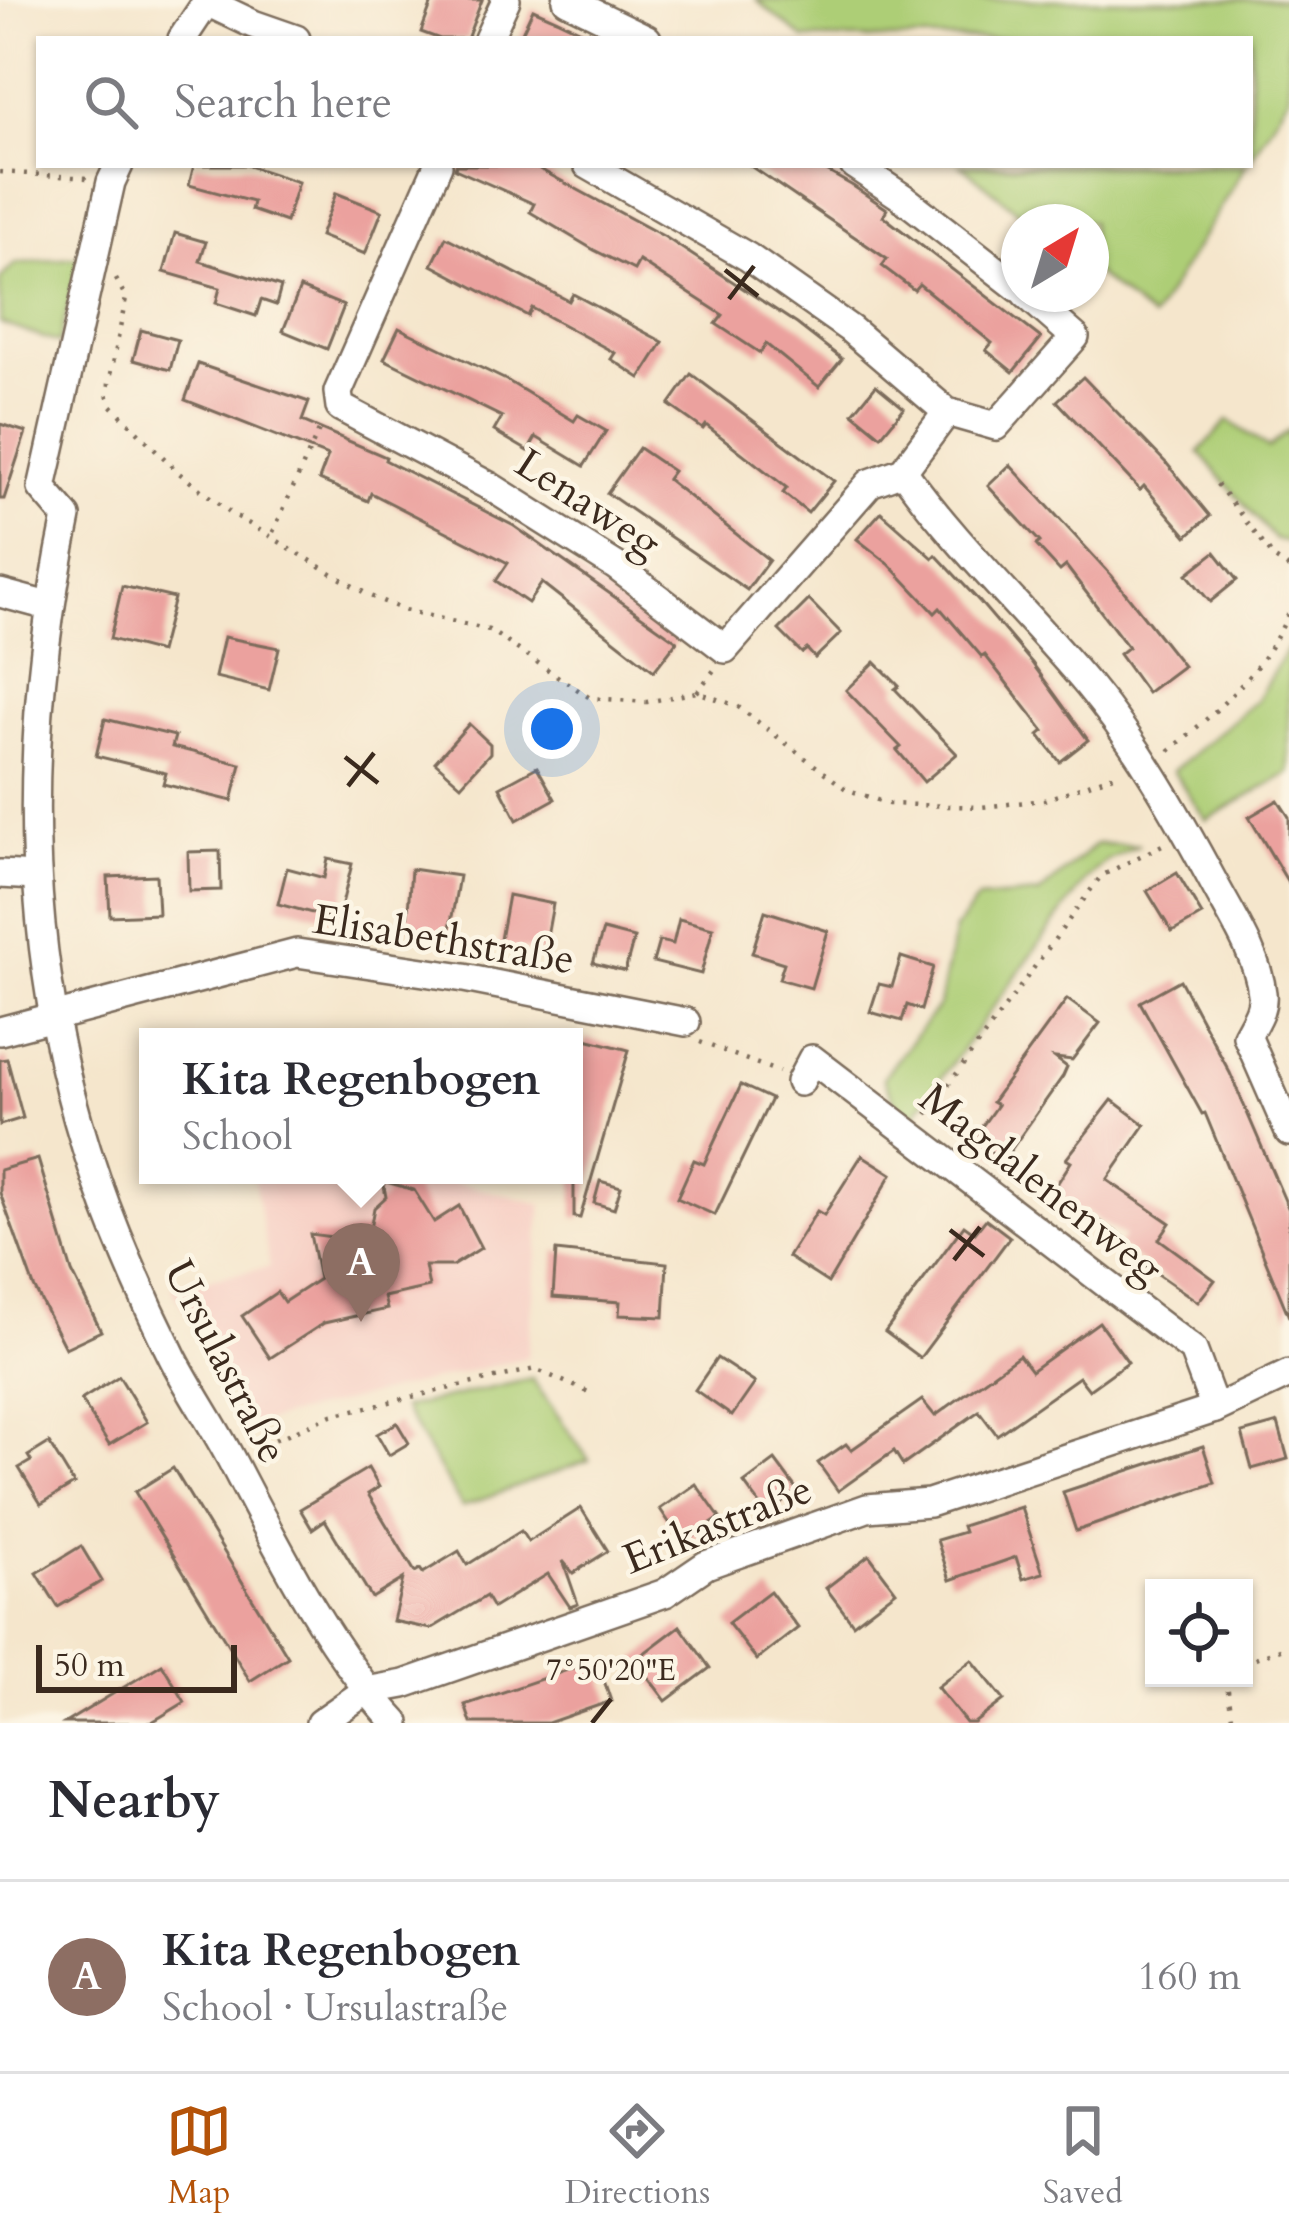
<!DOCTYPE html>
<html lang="en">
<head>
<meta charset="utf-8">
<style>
  :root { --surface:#fff; --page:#f2f2f3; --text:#2b2b33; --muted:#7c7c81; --line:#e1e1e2; --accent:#b45309 }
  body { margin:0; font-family:Cardo,serif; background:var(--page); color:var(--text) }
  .controls { position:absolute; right:36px; bottom:36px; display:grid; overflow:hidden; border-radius:0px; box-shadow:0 3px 9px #0004 }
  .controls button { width:108px; height:108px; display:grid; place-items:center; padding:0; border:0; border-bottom:3px solid var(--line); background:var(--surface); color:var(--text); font:60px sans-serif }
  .compass { position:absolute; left:1001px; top:204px; width:108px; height:108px; border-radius:50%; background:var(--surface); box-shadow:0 3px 9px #0004; rotate:38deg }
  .scale { position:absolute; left:36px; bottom:30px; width:201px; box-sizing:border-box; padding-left:12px; border:6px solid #3b2a1e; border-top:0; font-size:33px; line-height:42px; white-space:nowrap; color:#3b2a1e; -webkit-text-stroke:9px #fcf5e5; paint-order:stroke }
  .you { position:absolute; left:552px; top:729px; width:42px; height:42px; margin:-30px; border:9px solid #fff; border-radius:50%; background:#1a73e8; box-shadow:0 0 0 18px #1a73e833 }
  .badge { display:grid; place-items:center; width:78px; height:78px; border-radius:50%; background:var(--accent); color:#fff; font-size:39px; font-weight:700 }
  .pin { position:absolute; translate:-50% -99px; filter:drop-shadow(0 3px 6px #0008) }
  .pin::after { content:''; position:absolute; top:63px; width:42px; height:36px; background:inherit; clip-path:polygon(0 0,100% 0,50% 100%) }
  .popup { position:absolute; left:139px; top:1028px; width:444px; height:156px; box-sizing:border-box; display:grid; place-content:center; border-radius:0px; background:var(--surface); filter:drop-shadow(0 3px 9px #0005); font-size:39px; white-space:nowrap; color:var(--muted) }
  .popup b { font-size:45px; color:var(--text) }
  .popup::after { content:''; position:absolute; left:50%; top:100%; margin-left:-24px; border:24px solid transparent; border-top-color:var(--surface) }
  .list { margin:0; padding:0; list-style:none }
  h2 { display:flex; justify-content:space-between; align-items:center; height:156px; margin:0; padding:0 48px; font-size:51px }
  h2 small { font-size:39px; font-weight:400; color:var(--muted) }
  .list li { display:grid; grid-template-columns:78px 1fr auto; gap:36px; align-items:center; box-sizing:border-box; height:192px; padding:0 48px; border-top:3px solid var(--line) }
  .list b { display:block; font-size:45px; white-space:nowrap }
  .list p { margin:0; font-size:39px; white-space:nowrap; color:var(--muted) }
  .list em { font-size:39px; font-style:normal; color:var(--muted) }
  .icon { flex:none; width:66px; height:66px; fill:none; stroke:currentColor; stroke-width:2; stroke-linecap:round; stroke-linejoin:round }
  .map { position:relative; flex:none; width:1289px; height:1723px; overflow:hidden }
  .search { position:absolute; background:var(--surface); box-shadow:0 3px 9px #0004; left:36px; right:36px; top:36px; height:132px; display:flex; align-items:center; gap:30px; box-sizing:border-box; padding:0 42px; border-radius:0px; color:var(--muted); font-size:45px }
  .sheet { height:348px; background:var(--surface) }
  nav { display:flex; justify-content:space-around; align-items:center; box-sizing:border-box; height:168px; border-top:3px solid var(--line); background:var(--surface); font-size:33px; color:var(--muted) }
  nav a { display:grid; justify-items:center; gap:6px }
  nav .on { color:var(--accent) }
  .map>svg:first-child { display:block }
</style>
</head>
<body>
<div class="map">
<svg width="1289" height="1723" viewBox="0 0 1289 1723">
  <rect width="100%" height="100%" fill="#fcf5e5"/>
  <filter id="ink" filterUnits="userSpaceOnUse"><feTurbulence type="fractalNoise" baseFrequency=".00833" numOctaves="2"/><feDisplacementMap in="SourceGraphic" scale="24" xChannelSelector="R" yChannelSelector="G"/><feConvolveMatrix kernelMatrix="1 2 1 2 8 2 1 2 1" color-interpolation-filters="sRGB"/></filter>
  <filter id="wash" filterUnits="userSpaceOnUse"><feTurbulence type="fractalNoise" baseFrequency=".004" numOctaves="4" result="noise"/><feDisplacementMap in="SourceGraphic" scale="48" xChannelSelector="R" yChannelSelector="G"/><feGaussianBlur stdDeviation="2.7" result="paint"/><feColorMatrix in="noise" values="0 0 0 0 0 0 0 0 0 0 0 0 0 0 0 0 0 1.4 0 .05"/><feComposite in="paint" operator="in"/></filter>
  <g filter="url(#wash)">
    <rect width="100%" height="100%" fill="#f5e6cc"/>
    <path fill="#f7d1c6" d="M253 1175H425L542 1204 527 1357 249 1425 171 1287 270 1267Z"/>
    <g fill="#adce76" stroke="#747c4a" stroke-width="3">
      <path d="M756 0H1289V95L1250 159V39H804Z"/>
      <path d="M961 165H1246L1152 319 1091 270V222H1031Z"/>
      <path d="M80 257 59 343 0 323V279L15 264Z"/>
      <path d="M1228 420 1268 448 1289 430V543L1275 540 1199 452Z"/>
      <path d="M1289 646V773L1206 820 1173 771 1256 701Z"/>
      <path d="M1096 844 1139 845 1106 861 1086 880 912 1118 899 1109 883 1078 939 1005 955 929 978 899 1039 894Z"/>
      <path d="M532 1379 589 1460 462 1507 403 1408Z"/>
    </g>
    <g id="blocks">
      <g fill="#eba19e">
        <path d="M433 0H482L467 39H440L421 32Z"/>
        <path d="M533 9 556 19 598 39H519Z"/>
        <path d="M194 165H246L298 182 286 222 251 210 253 202 189 185Z"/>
        <path d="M456 165H532L665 237 797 324 842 359 819 387 766 344 760 353 716 324 723 315 639 261 634 270 594 250 530 212 534 204 455 169Z"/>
        <path d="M749 165H816L853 186 887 209 883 216 1041 338 1013 372 986 350 992 343 919 284 914 290 882 266 887 259Z"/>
        <path d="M336 193 382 211 365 254 320 236Z"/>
        <path d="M175 233 206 242 200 261 281 287 276 305 261 300 256 316 216 303 220 288 164 272Z"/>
        <path d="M446 237 569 301 573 294 663 342 640 378 611 359 615 353 532 308 528 316 432 265Z"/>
        <path d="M300 288 344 306 327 349 283 331Z"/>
        <path d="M399 328 508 381 574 421 578 415 606 431 584 466 536 437 528 451 494 431 502 417 384 359Z"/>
        <path d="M141 330 178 340 170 370 133 360Z"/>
        <path d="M198 364 309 402 302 421 386 457 385 460 514 526 677 641 654 671 542 583 528 603 496 581 508 563 371 493 368 501 319 480 328 456 185 400Z"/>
        <path d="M691 374 834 481 808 513 783 493 787 488 706 425 703 429 669 405Z"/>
        <path d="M1083 377 1168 465 1210 516 1187 536 1144 486 1140 490 1057 401Z"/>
        <path d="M876 385 904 408 881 436 853 413Z"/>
        <path d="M0 424 26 432 4 499H0Z"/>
        <path d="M639 448 673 471 667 479 769 560 747 590 607 493Z"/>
        <path d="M1010 465 1112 576 1183 666 1147 693 1119 654 1128 647 1066 566 1060 571 1036 545 1040 542 988 486Z"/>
        <path d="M881 512 933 558 936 555 980 602 1032 663 1088 740 1060 762 1039 735 1044 731 985 655 982 657 940 608 935 613 889 564 857 539Z"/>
        <path d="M1215 552 1237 580 1210 602 1187 574Z"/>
        <path d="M122 586 174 598 160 652 110 639Z"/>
        <path d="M809 600 841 633 815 658 807 649 802 653 779 630Z"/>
        <path d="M224 637 279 648 269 690 215 677Z"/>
        <path d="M875 662 899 686 895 689 957 754 924 782 897 750 901 747 846 690Z"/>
        <path d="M105 719 175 736 172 747 241 764 232 801 163 784 166 773 96 756Z"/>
        <path d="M469 724 490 744V753L461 785 435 762Z"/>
        <path d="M537 767 555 799 517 820 500 787Z"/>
        <path d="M1278 800 1289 817V884L1249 817Z"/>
        <path d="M220 851 221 890 189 891 188 852Z"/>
        <path d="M328 859 352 864 338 920 278 904 287 868 324 878Z"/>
        <path d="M411 869 459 876 449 934 407 926Z"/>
        <path d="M1177 873 1202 915 1172 932 1147 891Z"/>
        <path d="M156 875 158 914 110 916 108 877Z"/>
        <path d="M508 895 553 904 544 953 499 945Z"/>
        <path d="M765 911 828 931 811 988 779 979 784 963 752 953Z"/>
        <path d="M679 919 713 928 701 974 653 962 659 941 673 944Z"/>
        <path d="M603 930 634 938 625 971 593 963Z"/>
        <path d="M901 957 933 967 921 1010 907 1005 902 1021 870 1012 879 984 892 987Z"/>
        <path d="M1180 980 1230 1073 1289 1210V1317L1205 1113 1202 1114 1140 1002Z"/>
        <path d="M1067 999 1100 1023 1072 1060 1055 1058 1067 1067 1063 1076 1003 1161 973 1139 997 1105 992 1102Z"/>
        <path d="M586 1039 629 1050 580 1218 574 1217V1084Z"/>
        <path d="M7 1059 23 1118 0 1125V1060Z"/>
        <path d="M741 1085 771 1099 715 1215 677 1198 694 1160 704 1164Z"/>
        <path d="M1112 1100 1145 1125 1107 1180 1170 1223 1159 1239 1215 1280 1198 1302 1118 1246 1124 1237 1083 1210 1079 1217 1050 1195 1071 1162 1066 1159Z"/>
        <path d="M862 1155 892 1174 828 1283 788 1257 817 1211 824 1215Z"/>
        <path d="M38 1159 72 1272 101 1331 65 1348 34 1287 0 1193V1170Z"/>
        <path d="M383 1181 414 1190 434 1222 459 1206 481 1248 452 1266H425L429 1287 384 1297 387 1309 324 1323 270 1358 242 1316 277 1292 284 1302 319 1279 310 1234 332 1237 370 1229 374 1208 386 1197Z"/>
        <path d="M600 1181 621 1187 614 1209 594 1203Z"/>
        <path d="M986 1219 1010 1237 920 1358 885 1332 964 1225 975 1233Z"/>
        <path d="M556 1251 667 1263 664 1317 619 1315 620 1302 553 1297Z"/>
        <path d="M1099 1322 1128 1362 1089 1390 1079 1377 997 1435 979 1411 903 1465 894 1451 838 1491 818 1463 846 1444 851 1450 922 1400 935 1416 1019 1355 1031 1371Z"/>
        <path d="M717 1358 755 1383 732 1416 695 1390Z"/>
        <path d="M119 1376 147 1422 109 1445 81 1400Z"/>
        <path d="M397 1423 409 1443 389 1455 377 1434Z"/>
        <path d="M1278 1423 1288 1459 1252 1469 1242 1433Z"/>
        <path d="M49 1443 74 1484 41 1504 19 1468 31 1461 28 1456Z"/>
        <path d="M1203 1446 1215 1483 1076 1531 1063 1492Z"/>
        <path d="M775 1460 798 1491 767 1514 744 1483Z"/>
        <path d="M173 1468 288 1657 250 1681 135 1492Z"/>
        <path d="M368 1468 379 1487 368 1494 415 1572 420 1569 423 1573 459 1551 467 1565 521 1531 528 1542 581 1508 608 1551 573 1573 563 1561 578 1604 570 1607 548 1574 493 1608 486 1596 431 1629 393 1621 403 1579 372 1598 325 1520 312 1529 300 1509Z"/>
        <path d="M696 1484 720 1518 683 1543 660 1509Z"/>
        <path d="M1021 1507 1043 1573 1023 1579 1016 1557 950 1580 937 1540 964 1532 962 1526Z"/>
        <path d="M81 1546 102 1581 58 1607 37 1573Z"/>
        <path d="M869 1555 896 1591 853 1624 826 1588Z"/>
        <path d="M770 1591 798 1628 757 1660 728 1623Z"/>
        <path d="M680 1626 710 1668 666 1701 635 1660Z"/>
        <path d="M597 1660 611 1701 548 1723H471L465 1705Z"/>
        <path d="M972 1660 1004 1700 974 1723H966L937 1687Z"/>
        <path d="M162 1664 185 1702 162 1716 150 1723H65Z"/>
      </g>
    </g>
  </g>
  <g filter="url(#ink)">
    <use href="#blocks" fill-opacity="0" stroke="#7c6c5b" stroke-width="3"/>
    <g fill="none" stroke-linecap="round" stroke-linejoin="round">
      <g stroke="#7c6c5b" stroke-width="32">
        <g id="minor">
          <path d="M567 0 647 39"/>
          <path d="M207 2 253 24 296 39"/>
          <path d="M182 39 208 0"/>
          <path d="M488 39 506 0"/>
          <path d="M119 165 111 182 42 488 67 517C16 759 23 1003 117 1234 134 1276 153 1318 173 1358 191 1393 214 1426 232 1461 278 1549 329 1651 396 1723"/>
          <path d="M438 165 338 392 340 407 491 487 616 566 725 649 870 483 903 471 947 412"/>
          <path d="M588 165 748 257 850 329 947 412 996 426 1075 337 1026 294"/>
          <path d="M854 165 902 197 1019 288"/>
          <path d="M903 471C958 548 1027 612 1088 685 1138 745 1178 816 1215 885 1232 917 1258 956 1262 993 1264 1009 1254 1022 1247 1036L1289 1132"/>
          <path d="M0 593 48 606"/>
          <path d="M0 874 36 876"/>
          <path d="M0 1031 297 953 464 978 686 1022"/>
          <path d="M800 1082 812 1059 1193 1350 1215 1409"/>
          <path d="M320 1723 366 1691 404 1684 665 1593 706 1565 867 1508 929 1503 1215 1409 1289 1374"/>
        </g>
      </g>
      <g stroke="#7c6c5b" stroke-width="4.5" stroke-dasharray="3 9" stroke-linecap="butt">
        <path d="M0 172 88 178"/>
        <path d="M116 279 126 298 107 394 111 405 179 473 231 513 370 596 404 610 489 630 590 698 647 702 697 692 737 706 846 789 888 804 982 807 1044 800 1122 772"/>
        <path d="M1217 484 1275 559 1289 568"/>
        <path d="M273 532 320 428"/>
        <path d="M697 692 714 670"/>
        <path d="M1169 751C1216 712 1265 670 1289 612"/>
        <path d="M700 1042 779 1072"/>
        <path d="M927 1114 1101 876 1166 843"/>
        <path d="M253 1449 332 1415 535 1369 593 1394"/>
        <path d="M1244 1662 1289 1646"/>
        <path d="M1226 1678 1233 1723"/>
      </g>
      <use href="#minor" stroke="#fff" stroke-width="27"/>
    </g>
  </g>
  <path fill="none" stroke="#3b2a1e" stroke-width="4.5" d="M725 270 758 296M729 299 754 266M345 757 378 783M348 786 374 753M950 1230 984 1256M954 1260 980 1227M592 1723 611 1699"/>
  <g text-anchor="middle" stroke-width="9" stroke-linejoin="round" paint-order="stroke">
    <g font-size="42" fill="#3b2a1e" stroke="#fcf5e5">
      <text transform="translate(589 502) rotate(33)" y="15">Lenaweg</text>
      <text transform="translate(444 938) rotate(9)" y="15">Elisabethstraße</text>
      <text transform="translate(1042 1182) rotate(38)" y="15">Magdalenenweg</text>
      <text transform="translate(227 1361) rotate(63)" y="15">Ursulastraße</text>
      <text transform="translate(717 1523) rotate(-22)" y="15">Erikastraße</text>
    </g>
  </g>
  <g font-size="30" text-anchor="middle" fill="#3b2a1e" stroke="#fcf5e5" stroke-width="9" stroke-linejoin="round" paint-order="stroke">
    <text x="611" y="1680">7°50'20"E</text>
  </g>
</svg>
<div class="controls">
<button><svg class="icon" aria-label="locate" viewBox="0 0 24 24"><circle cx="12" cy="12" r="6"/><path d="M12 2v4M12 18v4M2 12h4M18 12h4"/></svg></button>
</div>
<svg class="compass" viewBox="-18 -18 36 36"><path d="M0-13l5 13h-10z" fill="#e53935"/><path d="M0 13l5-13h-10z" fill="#7c7c81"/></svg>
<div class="scale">50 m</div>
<div class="you"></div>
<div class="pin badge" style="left:361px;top:1322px;background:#8d6e63">A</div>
<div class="popup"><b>Kita Regenbogen</b>School</div>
<div class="search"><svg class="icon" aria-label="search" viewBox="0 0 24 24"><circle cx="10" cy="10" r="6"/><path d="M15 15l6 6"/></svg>Search here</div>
</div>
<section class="sheet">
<h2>Nearby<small></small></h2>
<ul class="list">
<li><span class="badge" style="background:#8d6e63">A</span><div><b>Kita Regenbogen</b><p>School · Ursulastraße</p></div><em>160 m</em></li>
</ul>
</section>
<nav>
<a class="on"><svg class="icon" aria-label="map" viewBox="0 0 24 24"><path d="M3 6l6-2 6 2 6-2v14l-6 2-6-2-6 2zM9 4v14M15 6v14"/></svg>Map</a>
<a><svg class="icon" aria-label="directions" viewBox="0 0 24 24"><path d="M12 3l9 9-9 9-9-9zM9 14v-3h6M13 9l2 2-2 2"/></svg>Directions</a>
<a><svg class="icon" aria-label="saved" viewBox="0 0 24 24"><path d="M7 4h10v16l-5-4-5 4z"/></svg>Saved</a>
</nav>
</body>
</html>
